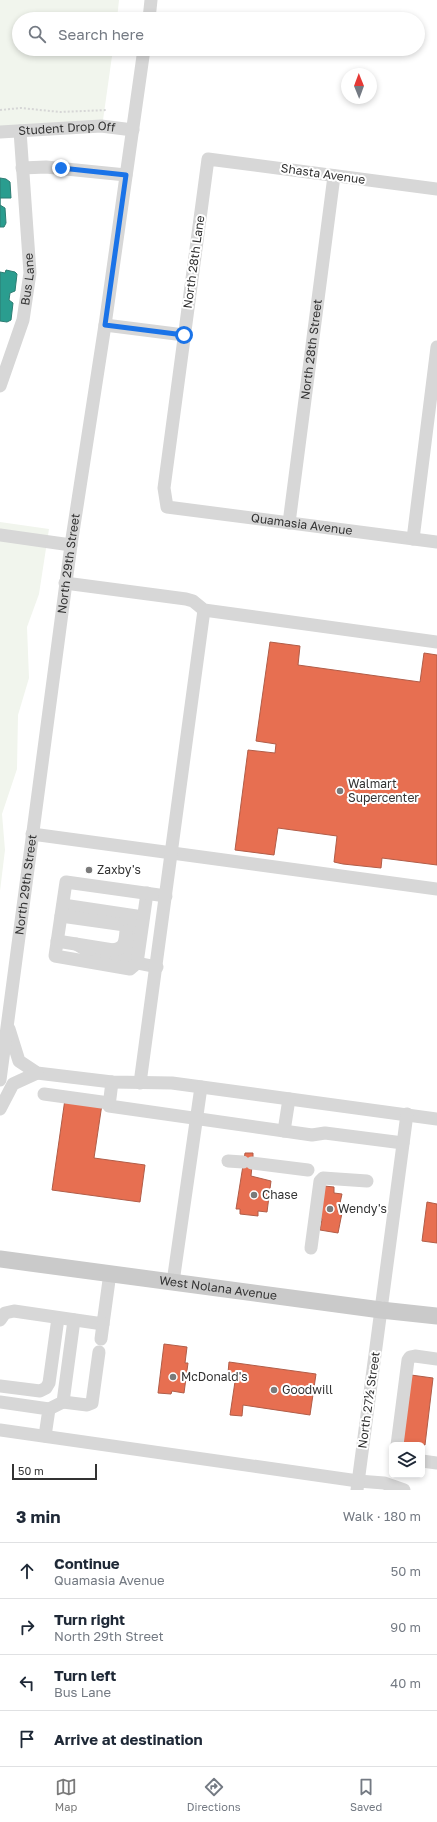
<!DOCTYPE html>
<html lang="en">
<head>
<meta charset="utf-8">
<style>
  :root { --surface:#fff; --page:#f2f2f3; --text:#1f2937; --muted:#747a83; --line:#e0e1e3; --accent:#7a7a7a }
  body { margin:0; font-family:"Golos Text",sans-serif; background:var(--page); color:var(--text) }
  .controls { position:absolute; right:12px; bottom:12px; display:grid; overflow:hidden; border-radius:6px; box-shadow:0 2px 6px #0003 }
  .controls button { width:36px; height:36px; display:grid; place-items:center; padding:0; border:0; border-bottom:1px solid var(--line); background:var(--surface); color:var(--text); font:20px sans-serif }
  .compass { position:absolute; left:341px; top:68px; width:36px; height:36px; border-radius:50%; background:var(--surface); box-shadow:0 2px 6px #0003; rotate:359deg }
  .scale { position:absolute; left:12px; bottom:10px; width:85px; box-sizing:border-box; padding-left:4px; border:2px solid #333; border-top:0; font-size:11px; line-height:14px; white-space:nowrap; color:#333; -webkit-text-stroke:3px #fff; paint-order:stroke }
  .stop { position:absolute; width:12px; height:12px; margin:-9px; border:3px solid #1a73e8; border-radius:50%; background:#fff }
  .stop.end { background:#1a73e8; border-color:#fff; box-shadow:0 1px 4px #0008 }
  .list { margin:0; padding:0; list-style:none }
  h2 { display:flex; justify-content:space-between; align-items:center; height:52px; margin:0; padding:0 16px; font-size:17px }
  h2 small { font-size:13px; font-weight:400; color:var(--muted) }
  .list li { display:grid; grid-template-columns:26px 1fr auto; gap:12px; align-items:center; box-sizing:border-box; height:56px; padding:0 16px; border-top:1px solid var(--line) }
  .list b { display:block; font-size:15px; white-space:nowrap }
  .list p { margin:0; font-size:13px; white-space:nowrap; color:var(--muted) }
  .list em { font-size:13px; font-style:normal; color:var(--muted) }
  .icon { flex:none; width:22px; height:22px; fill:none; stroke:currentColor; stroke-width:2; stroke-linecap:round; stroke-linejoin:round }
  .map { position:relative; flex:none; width:437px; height:1490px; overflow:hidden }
  .search { position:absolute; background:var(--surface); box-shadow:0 2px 6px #0003; left:12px; right:12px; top:12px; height:44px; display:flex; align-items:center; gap:10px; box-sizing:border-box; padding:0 14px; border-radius:22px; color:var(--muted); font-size:15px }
  .sheet { height:276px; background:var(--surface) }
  nav { display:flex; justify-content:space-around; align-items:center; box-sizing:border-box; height:56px; border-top:1px solid var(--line); background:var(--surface); font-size:11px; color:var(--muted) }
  nav a { display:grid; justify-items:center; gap:2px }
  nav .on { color:var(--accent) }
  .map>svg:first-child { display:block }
</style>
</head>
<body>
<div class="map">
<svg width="437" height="1490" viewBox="0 0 437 1490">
  <rect width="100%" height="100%" fill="#fff"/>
  <g fill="#f1f5ed">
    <path d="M0 0H119L117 19H19V49H113L103 120 0 127Z"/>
    <path d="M0 522 49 529 39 594 27 627 29 678 18 715 17 769 2 814 5 850 0 891Z"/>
  </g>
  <g fill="#e76f51" stroke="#b15d48">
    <path d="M270 642 300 646 298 665 420 682 424 653 437 655V865L382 858 381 868 343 864 334 862 337 836 278 828 274 855 235 850 248 750 275 753 276 744 256 741Z"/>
    <path d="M65 1099 102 1104 94 1158 145 1165 140 1202 52 1190Z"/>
    <path d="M245 1153H253V1156L251 1176 271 1181 267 1212 258 1211V1216L240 1214V1209H236Z"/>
    <path d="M324 1186 334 1187V1193L342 1194 338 1212 342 1213 338 1233 320 1230 322 1219H319Z"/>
    <path d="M427 1202 437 1204V1243L422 1241Z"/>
    <path d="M164 1344 187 1347 185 1363H188L184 1393 172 1391 171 1394 158 1393Z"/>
    <path d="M229 1362 316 1374 310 1415 243 1405 242 1416 230 1415 236 1375 228 1373Z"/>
    <path d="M411 1375 433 1378 425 1445 402 1444Z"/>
  </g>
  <g fill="#2a9d8f" stroke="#2d7d73">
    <path d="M0 178 6 179 10 182 11 198H0V205L5 208 6 223 4 227H0Z"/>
    <path d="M6 270 15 272 17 274 15 291 10 293 9 300 13 303 11 320 7 322 0 321V272L5 273Z"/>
  </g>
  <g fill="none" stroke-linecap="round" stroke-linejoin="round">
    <path stroke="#d6d6d6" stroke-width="2" stroke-dasharray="2 2" stroke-linecap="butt" d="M0 110 21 108 60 112 107 110"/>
    <g stroke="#d7d7d7" stroke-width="13">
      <path d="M149 19 151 0"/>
      <path id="s1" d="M0 132 101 126 133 130"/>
      <path d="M22 168 46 167 126 175"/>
      <path id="s2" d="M437 189 208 159 164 488 167 507 437 542"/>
      <path d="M105 325 184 335"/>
      <path id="s3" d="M0 386 23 320 30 273 20 131"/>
      <path id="s4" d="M289 523 334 176"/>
      <path d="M0 535 71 545"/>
      <path d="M413 539 437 347"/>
      <path d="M65 583 186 599 193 601 204 610 437 642"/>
      <path d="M32 834 437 889"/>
      <path d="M63 905 143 917"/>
      <path d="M61 916 132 926 129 954 124 959 96 956 76 944"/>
      <path d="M57 941 113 950C125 948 125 942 126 931"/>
      <path d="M137 963 147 893"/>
      <path d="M157 967 137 963 130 969 55 956 66 882 166 896"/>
      <path d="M9 1029 19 1061 37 1073 112 1082 172 1083 437 1119"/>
      <path id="s5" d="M0 1080 71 545 105 325 144 49"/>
      <path d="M112 1082 109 1106 312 1135 325 1133 403 1143"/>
      <path d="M140 1083 204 610"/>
      <path d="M44 1094 109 1103"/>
      <path d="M0 1109 13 1084 37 1073"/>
      <path d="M284 1131 289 1099"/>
      <path d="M228 1161 243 1162"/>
      <path d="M252 1163 308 1170"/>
      <path d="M311 1248 320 1181 323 1178 367 1181"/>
      <path d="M173 1282 201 1087"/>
      <path d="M0 1320 5 1313 14 1311 103 1324 110 1273"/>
      <path d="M101 1339 103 1324"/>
      <path d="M0 1386 40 1391 46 1388 49 1383 58 1318"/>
      <path d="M0 1402 49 1409 45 1436"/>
      <path d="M63 1402 87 1405 92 1403 99 1352"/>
      <path d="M49 1409 63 1402 74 1320"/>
      <path d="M0 1430 358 1481 384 1483 404 1490"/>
      <path d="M397 1445 408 1360 410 1357 415 1356 437 1359"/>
      <path d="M422 1461 437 1463"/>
      <path d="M357 1490 407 1114"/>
    </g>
    <path stroke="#cacaca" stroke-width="17" id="s6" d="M0 1259 381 1310 437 1316"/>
  </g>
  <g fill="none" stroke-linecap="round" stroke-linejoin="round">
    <path stroke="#1a73e8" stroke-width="5" d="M61 168 126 175 105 325 184 335"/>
  </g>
  <g fill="#7a7a7a" stroke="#fff" stroke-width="1.5">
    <circle cx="340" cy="791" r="4"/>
    <circle cx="89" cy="870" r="4"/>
    <circle cx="254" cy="1195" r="4"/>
    <circle cx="330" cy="1209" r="4"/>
    <circle cx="173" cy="1377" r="4"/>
    <circle cx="274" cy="1390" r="4"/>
  </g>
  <g text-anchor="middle" stroke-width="4" stroke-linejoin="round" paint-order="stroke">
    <g font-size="12" fill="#333" stroke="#fff">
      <text dy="4" stroke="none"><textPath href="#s1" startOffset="67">Student Drop Off</textPath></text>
      <text transform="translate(323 174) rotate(8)" y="4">Shasta Avenue</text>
      <text transform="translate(194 262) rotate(-82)" y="4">North 28th Lane</text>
      <text dy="4" stroke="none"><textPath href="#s3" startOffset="111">Bus Lane</textPath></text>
      <text dy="4" stroke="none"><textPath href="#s4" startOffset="175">North 28th Street</textPath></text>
      <text dy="4" stroke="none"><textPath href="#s2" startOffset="718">Quamasia Avenue</textPath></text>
      <text dy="4" stroke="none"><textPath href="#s5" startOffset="521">North 29th Street</textPath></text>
      <text dy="4" stroke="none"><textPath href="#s5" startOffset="197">North 29th Street</textPath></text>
      <text dy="4" stroke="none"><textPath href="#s6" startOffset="220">West Nolana Avenue</textPath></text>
      <text transform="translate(369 1400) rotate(-82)" y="4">North 27½ Street</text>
    </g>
    <g font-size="12" fill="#333" stroke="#fff" text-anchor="start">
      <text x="348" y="788">Walmart<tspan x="348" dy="14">Supercenter</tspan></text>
      <text x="97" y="874">Zaxby's</text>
      <text x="262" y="1199">Chase</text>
      <text x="338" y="1213">Wendy's</text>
      <text x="181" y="1381">McDonald's</text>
      <text x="282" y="1394">Goodwill</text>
    </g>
  </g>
</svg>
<div class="controls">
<button><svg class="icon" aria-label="layers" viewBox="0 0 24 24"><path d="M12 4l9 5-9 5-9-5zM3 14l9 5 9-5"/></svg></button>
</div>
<svg class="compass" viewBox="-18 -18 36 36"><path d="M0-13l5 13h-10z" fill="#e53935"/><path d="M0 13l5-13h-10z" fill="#747a83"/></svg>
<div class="scale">50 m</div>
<div class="stop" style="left:184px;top:335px"></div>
<div class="stop end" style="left:61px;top:168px"></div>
<div class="search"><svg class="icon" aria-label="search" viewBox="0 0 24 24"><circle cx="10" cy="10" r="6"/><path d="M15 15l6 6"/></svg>Search here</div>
</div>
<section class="sheet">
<h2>3 min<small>Walk · 180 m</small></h2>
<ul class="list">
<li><svg class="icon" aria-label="ahead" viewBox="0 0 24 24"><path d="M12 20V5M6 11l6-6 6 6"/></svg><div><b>Continue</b><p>Quamasia Avenue</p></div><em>50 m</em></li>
<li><svg class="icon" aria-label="right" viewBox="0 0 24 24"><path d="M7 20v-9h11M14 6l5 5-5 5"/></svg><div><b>Turn right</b><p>North 29th Street</p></div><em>90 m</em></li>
<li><svg class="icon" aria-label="left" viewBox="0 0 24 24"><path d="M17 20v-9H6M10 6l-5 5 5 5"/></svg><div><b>Turn left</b><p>Bus Lane</p></div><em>40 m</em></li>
<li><svg class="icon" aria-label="arrive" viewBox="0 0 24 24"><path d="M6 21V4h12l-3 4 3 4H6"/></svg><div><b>Arrive at destination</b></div></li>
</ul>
</section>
<nav>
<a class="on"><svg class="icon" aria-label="map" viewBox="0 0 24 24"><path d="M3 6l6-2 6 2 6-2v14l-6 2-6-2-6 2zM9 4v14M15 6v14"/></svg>Map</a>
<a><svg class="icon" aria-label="directions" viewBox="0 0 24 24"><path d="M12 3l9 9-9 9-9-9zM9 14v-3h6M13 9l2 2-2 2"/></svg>Directions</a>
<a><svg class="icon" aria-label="saved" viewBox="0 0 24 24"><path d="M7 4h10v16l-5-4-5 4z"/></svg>Saved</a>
</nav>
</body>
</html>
